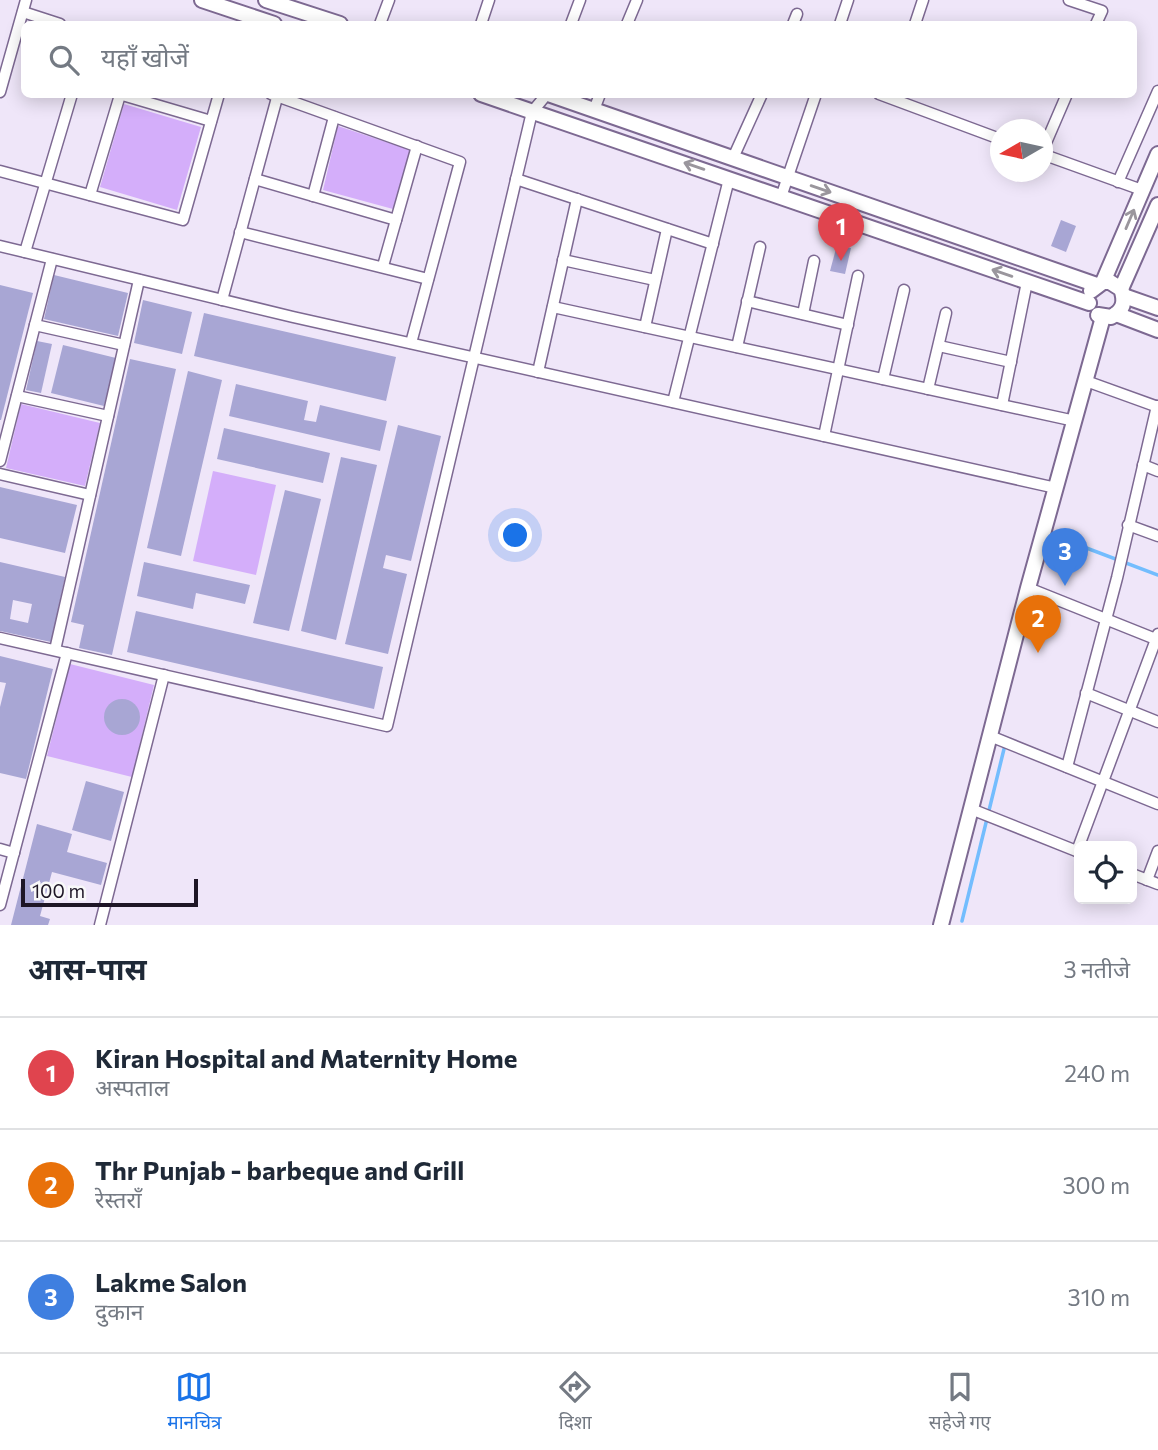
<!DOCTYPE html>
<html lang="hi">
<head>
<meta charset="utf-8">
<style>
  :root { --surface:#fff; --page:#f2f2f3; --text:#1f2937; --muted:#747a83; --line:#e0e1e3; --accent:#1a73e8 }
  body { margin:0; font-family:Commissioner,"Noto Sans Devanagari",sans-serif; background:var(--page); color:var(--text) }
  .controls { position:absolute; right:21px; bottom:21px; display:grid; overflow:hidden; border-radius:10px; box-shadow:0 4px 18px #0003 }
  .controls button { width:63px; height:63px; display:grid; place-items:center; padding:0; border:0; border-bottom:2px solid var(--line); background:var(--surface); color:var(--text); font:35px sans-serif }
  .compass { position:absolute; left:990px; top:119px; width:63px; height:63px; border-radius:50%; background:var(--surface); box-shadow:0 4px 18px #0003; rotate:261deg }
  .scale { position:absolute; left:21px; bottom:18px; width:177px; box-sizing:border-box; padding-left:7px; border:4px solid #1e1626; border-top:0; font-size:19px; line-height:24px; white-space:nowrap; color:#1e1626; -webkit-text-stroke:5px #f8f8f8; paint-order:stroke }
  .you { position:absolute; left:516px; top:536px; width:24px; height:24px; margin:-18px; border:5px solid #fff; border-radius:50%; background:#1a73e8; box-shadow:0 0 0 10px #1a73e833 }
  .badge { display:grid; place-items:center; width:46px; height:46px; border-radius:50%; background:var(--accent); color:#fff; font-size:23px; font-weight:700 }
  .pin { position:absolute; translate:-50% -58px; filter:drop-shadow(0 2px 4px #0008) }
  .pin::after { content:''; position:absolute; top:37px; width:24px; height:21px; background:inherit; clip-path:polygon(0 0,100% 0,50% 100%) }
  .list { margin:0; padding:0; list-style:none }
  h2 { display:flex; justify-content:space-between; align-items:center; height:91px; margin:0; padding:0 28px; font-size:30px }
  h2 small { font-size:23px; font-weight:400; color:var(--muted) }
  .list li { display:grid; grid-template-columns:46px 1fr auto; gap:21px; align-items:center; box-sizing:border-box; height:112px; padding:0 28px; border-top:2px solid var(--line) }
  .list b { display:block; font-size:26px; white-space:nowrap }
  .list p { margin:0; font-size:23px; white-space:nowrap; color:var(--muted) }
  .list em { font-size:23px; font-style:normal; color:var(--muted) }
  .icon { flex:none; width:38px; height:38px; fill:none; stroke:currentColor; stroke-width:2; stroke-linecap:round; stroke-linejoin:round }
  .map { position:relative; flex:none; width:1158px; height:925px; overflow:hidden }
  .search { position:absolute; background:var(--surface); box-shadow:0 4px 18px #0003; left:21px; right:21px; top:21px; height:77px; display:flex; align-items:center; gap:18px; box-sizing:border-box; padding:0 24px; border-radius:10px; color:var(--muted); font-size:26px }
  .sheet { height:427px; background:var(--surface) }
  nav { display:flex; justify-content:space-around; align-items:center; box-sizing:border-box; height:98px; border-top:2px solid var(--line); background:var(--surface); font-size:19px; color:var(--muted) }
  nav a { display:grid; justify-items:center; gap:4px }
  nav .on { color:var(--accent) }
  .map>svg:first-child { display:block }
</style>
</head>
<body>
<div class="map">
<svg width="1158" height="925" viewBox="0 0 1158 925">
  <rect width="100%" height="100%" fill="#efe6f9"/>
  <g fill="#d4aefa">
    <path d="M124 104 201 127 177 210 100 187Z"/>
    <path d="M338 126 410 150 393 209 323 190Z"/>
    <path d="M21 404 100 423 85 486 6 468Z"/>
    <path d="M213 471 276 485 256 575 193 561Z"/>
    <path d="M70 664 154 685 132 777 47 756Z"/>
  </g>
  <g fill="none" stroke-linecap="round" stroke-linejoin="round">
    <g stroke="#73bdfe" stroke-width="3.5">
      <path d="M1053 564 1058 548 1068 541 1158 575"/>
      <path d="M962 921 1004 749"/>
    </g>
  </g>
  <g fill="#a8a6d4" fill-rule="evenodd">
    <path d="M1061 220 1076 226 1066 252 1051 246Z"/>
    <path d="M837 245 851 248 845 274 830 271Z"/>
    <path d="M54 275 128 293 118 336 44 319Z"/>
    <path d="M0 285 33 293 1 420H0Z"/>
    <path d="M143 300 192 312 182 354 134 343Z"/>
    <path d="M204 313 396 357 386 401 194 356Z"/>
    <path d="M37 341 52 344 41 393 26 390Z"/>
    <path d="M63 345 116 358 104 406 51 393Z"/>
    <path d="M130 359 176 369 112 655 79 648 84 625 71 622Z"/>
    <path d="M188 371 222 380 181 556 147 548Z"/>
    <path d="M236 384 308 401 304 420 316 422 320 405 387 421 380 451 229 416Z"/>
    <path d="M398 425 441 436 411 561 386 555 383 568 407 574 388 654 345 644Z"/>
    <path d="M224 428 330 453 323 483 217 459Z"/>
    <path d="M341 457 377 465 336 640 301 631Z"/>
    <path d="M0 487 77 505 65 553 0 538Z"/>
    <path d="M285 490 321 499 289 631 253 623Z"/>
    <path d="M0 562 65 577 51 642 0 631ZM13 600 32 604 28 623 10 619Z"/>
    <path d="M144 562 250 585 245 604 196 593 193 609 137 596Z"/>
    <path d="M136 611 383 667 374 709 127 652Z"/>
    <path d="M0 656 53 669 26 779 0 773V707L6 683 0 682Z"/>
    <circle cx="122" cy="717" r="18"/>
    <path d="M86 781 124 792 111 841 72 830Z"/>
    <path d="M37 824 72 834 67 852 107 863 101 885 52 872 40 916 50 919 48 925H11Z"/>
  </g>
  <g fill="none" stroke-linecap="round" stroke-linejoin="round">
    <g stroke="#7d6992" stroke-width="13">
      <g id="street">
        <path d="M1069 0 1102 11 1096 24"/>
        <path d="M23 12 60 24"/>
        <path d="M380 24 389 0"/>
        <path d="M481 24 489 0"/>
        <path d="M571 24 580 0"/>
        <path d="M627 24 637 0"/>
        <path d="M793 24 797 14"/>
        <path d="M840 24 848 0"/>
        <path d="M915 24 923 0"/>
        <path d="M0 92 26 0"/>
        <path d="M119 94 211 121"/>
        <path d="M271 94 460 162 411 343"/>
        <path d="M879 94 1000 139"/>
        <path d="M594 110 600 94"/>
        <path d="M1042 152 1067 94"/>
        <path d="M1042 154 1142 190"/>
        <path d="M733 158 762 94"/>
        <path d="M0 171 183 220 219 94"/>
        <path d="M255 179 396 220"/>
        <path d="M516 179 713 244"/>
        <path d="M1118 182 1158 91"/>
        <path d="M90 195 120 95"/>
        <path d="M313 196 334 117"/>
        <path d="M781 197 816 94"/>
        <path d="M240 232 428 279"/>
        <path d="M0 246 293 317 1056 488"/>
        <path d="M25 252 72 94"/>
        <path d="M563 260 655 280"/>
        <path d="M383 266 417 146"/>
        <path d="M222 300 278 94"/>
        <path d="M747 301 848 325"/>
        <path d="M553 307 1075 421"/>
        <path d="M803 314 814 261"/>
        <path d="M35 325 124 345"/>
        <path d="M645 327 667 229"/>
        <path d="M939 346 1011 362"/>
        <path d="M737 347 760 247"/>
        <path d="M538 372 577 199"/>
        <path d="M883 379 904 290"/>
        <path d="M1086 381 1158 407"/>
        <path d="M928 389 946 313"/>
        <path d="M17 396 108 416"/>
        <path d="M673 402 729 179"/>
        <path d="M1002 405 1027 282"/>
        <path d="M824 436 858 276"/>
        <path d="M0 461 52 259"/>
        <path d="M1143 465 1158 471"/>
        <path d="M0 474 90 495"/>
        <path d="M1128 525 1158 536"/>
        <path d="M1028 588 1158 640"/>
        <path d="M0 638 387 726 532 112 547 94"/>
        <path d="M55 650 139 280"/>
        <path d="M1086 693 1158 722"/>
        <path d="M990 736 1158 804"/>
        <path d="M1067 767 1117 578 1157 406"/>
        <path d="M971 809 1079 852"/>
        <path d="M0 849 14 853"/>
        <path d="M1077 851 1158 634"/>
        <path d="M1132 874 1158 884"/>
        <path d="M1147 880 1158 851"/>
        <path d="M0 905 67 653"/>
        <path d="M100 925 164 675"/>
      </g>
    </g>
    <g stroke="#7d6992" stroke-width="18">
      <g id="secondary">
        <path d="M202 0 274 24"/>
        <path d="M266 0 340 24"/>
        <path d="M481 94 1089 303"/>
        <path d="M548 94 1097 285"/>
        <path d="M1121 289 1158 205"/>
        <path d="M1091 291 1103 282 1158 154"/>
        <path d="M1124 296 1158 308"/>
        <path d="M1116 314 1158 330"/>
        <path d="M1098 315 1111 317C1123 311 1126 302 1121 289L1110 282H1103"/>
        <path d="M941 925 1028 588 1103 317"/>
      </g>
    </g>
    <use href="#street" stroke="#fff" stroke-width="10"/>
    <use href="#secondary" stroke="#fff" stroke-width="14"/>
  </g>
  <defs><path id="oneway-shaft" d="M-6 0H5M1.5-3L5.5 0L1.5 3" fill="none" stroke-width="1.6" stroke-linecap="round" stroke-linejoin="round" transform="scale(1.75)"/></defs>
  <g stroke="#9a969d">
    <use href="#oneway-shaft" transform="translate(694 166) rotate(-161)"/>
    <use href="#oneway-shaft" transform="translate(821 189) rotate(19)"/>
    <use href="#oneway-shaft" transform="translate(1130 219) rotate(-67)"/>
    <use href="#oneway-shaft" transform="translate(1002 273) rotate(-161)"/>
  </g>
</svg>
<div class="controls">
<button><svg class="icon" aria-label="locate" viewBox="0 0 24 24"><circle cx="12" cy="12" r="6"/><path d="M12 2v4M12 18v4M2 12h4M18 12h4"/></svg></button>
</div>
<svg class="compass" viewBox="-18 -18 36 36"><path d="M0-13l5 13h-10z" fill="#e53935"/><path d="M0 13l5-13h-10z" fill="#747a83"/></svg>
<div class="scale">100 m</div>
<div class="you"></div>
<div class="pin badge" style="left:841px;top:261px;background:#e0444e">1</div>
<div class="pin badge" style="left:1038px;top:653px;background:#e8710a">2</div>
<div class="pin badge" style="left:1065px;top:586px;background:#3f7fe0">3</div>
<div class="search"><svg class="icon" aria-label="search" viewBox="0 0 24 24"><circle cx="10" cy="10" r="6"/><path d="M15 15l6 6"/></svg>यहाँ खोजें</div>
</div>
<section class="sheet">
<h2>आस-पास<small>3 नतीजे</small></h2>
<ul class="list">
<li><span class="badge" style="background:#e0444e">1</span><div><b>Kiran Hospital and Maternity Home</b><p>अस्पताल</p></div><em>240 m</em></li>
<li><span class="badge" style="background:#e8710a">2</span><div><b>Thr Punjab - barbeque and Grill</b><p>रेस्तराँ</p></div><em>300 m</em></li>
<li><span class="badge" style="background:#3f7fe0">3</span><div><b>Lakme Salon</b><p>दुकान</p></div><em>310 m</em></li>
</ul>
</section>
<nav>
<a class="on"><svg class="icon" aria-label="map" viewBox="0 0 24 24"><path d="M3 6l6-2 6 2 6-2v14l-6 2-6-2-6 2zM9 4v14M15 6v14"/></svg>मानचित्र</a>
<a><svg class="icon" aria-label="directions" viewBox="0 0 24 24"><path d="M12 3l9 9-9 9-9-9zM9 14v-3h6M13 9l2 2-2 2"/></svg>दिशा</a>
<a><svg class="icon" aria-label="saved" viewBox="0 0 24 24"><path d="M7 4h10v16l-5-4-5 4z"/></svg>सहेजे गए</a>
</nav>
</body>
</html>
